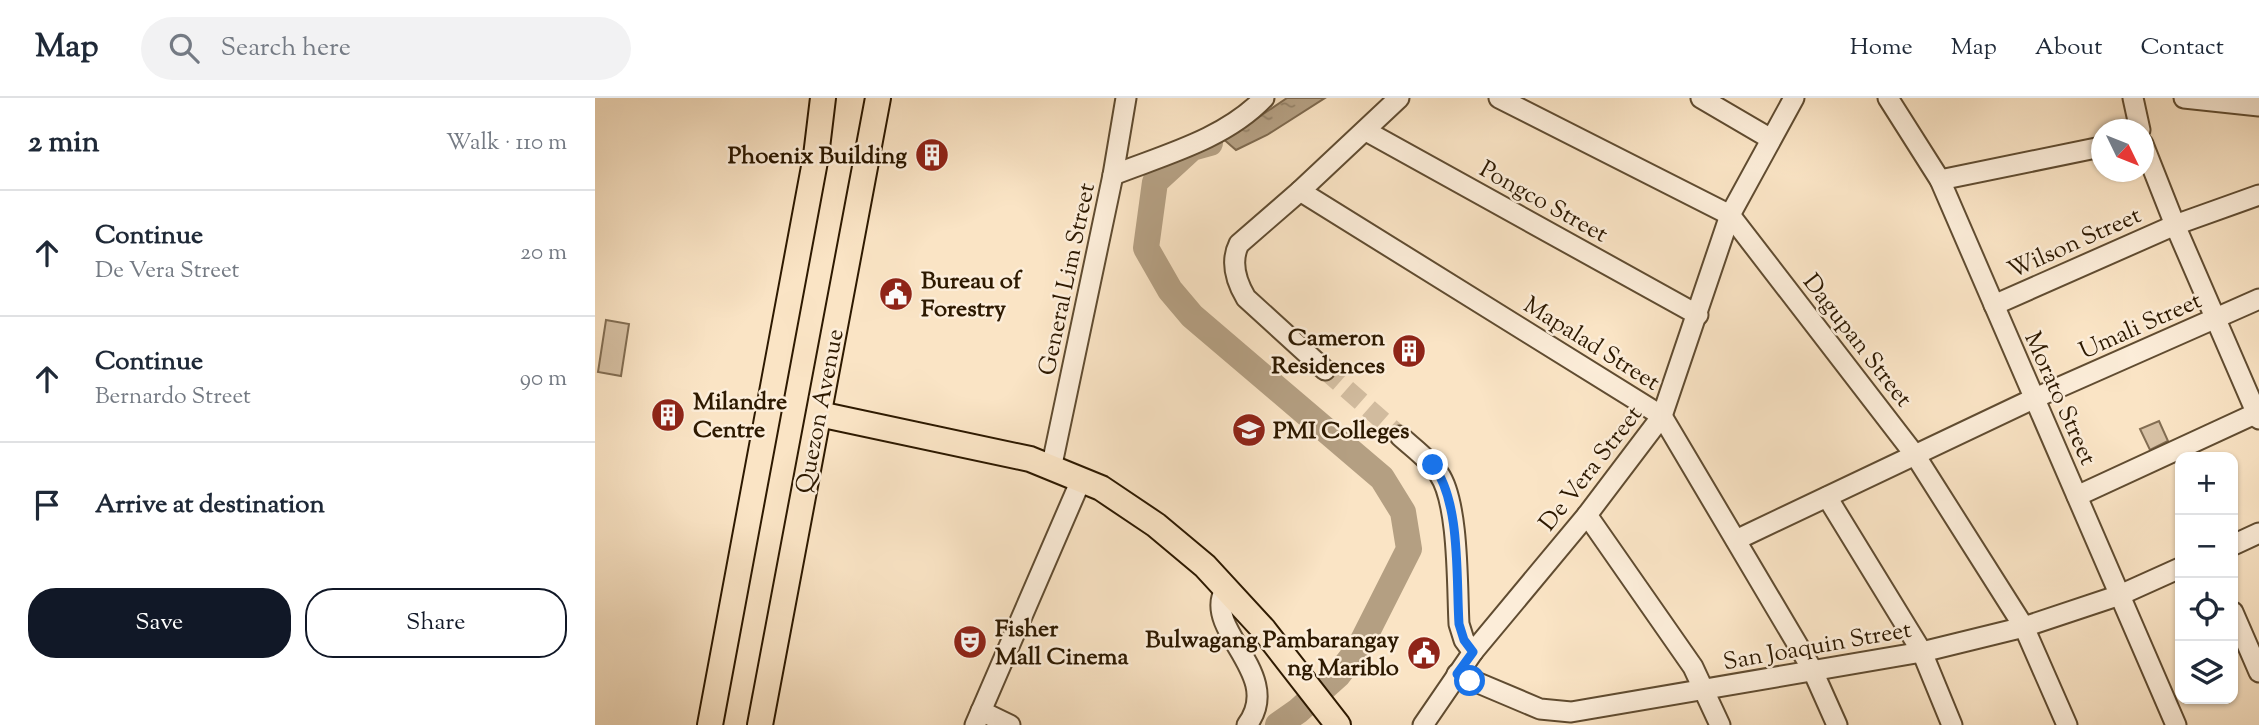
<!DOCTYPE html>
<html lang="en">
<head>
<meta charset="utf-8">
<style>
  :root { --surface:#fff; --page:#f2f2f3; --text:#1f2937; --muted:#747a83; --line:#e0e1e3; --accent:#111827 }
  body { margin:0; font-family:"Sorts Mill Goudy",serif; background:var(--page); color:var(--text) }
  .controls { position:absolute; right:21px; bottom:21px; display:grid; overflow:hidden; border-radius:14px; box-shadow:0 2px 5px #0004 }
  .controls button { width:63px; height:63px; display:grid; place-items:center; padding:0; border:0; border-bottom:2px solid var(--line); background:var(--surface); color:var(--text); font:35px sans-serif }
  .compass { position:absolute; left:1496px; top:21px; width:63px; height:63px; border-radius:50%; background:var(--surface); box-shadow:0 2px 5px #0004; rotate:133deg }
  .stop { position:absolute; width:21px; height:21px; margin:-16px; border:5px solid #1a73e8; border-radius:50%; background:#fff }
  .stop.end { background:#1a73e8; border-color:#fff; box-shadow:0 2px 7px #0008 }
  .list { margin:0; padding:0; list-style:none }
  h2 { display:flex; justify-content:space-between; align-items:center; height:91px; margin:0; padding:0 28px; font-size:30px }
  h2 small { font-size:23px; font-weight:400; color:var(--muted) }
  .list li { display:grid; grid-template-columns:46px 1fr auto; gap:21px; align-items:center; box-sizing:border-box; height:126px; padding:0 28px; border-top:2px solid var(--line) }
  .list b { display:block; font-size:26px; white-space:nowrap }
  .list p { margin:0; font-size:23px; white-space:nowrap; color:var(--muted) }
  .list em { font-size:23px; font-style:normal; color:var(--muted) }
  .actions { display:flex; gap:14px; padding:21px 28px }
  .actions a { flex:1; padding:16px 0; border:2px solid var(--accent); border-radius:28px; text-align:center; font-size:24px; color:var(--accent) }
  .actions .main { background:var(--accent); color:#fff }
  .icon { flex:none; width:38px; height:38px; fill:none; stroke:currentColor; stroke-width:2; stroke-linecap:round; stroke-linejoin:round }
  .map { position:relative; flex:none; width:1664px; height:627px; overflow:hidden }
  header { display:flex; align-items:center; gap:42px; box-sizing:border-box; height:98px; padding:0 35px; background:var(--surface); border-bottom:2px solid var(--line) }
  header strong { font-size:33px }
  nav { display:flex; gap:38px; margin-inline-start:auto; font-size:24px }
  .search { width:490px; height:63px; background:var(--page); display:flex; align-items:center; gap:18px; box-sizing:border-box; padding:0 24px; border-radius:38px; color:var(--muted); font-size:26px }
  main { display:flex }
  aside { flex:1; background:var(--surface) }
  .map>svg:first-child { display:block }
</style>
</head>
<body>
<header>
<strong>Map</strong>
<div class="search"><svg class="icon" aria-label="search" viewBox="0 0 24 24"><circle cx="10" cy="10" r="6"/><path d="M15 15l6 6"/></svg>Search here</div>
<nav><a>Home</a><a>Map</a><a>About</a><a>Contact</a></nav>
</header>
<main>
<aside>
<h2>2 min<small>Walk · 110 m</small></h2>
<ul class="list">
<li><svg class="icon" aria-label="ahead" viewBox="0 0 24 24"><path d="M12 20V5M6 11l6-6 6 6"/></svg><div><b>Continue</b><p>De Vera Street</p></div><em>20 m</em></li>
<li><svg class="icon" aria-label="ahead" viewBox="0 0 24 24"><path d="M12 20V5M6 11l6-6 6 6"/></svg><div><b>Continue</b><p>Bernardo Street</p></div><em>90 m</em></li>
<li><svg class="icon" aria-label="arrive" viewBox="0 0 24 24"><path d="M6 21V4h12l-3 4 3 4H6"/></svg><div><b>Arrive at destination</b></div></li>
</ul>
<div class="actions"><a class="main">Save</a><a>Share</a></div>
</aside>
<div class="map">
<svg width="1664" height="627" viewBox="0 0 1664 627">
  <defs>
    <pattern id="water-ripples" width="26" height="14" patternUnits="userSpaceOnUse" patternTransform="scale(1.75)"><rect width="26" height="14" fill="#b49f82"/><path d="M2 4q2-2 4 0t4 0M15 11q2-2 4 0t4 0" fill="none" stroke="#938168"/></pattern>
  </defs>
  <rect width="100%" height="100%" fill="#fae4c5"/>
  <filter id="stains"><feTurbulence type="fractalNoise" baseFrequency=".00286" numOctaves="4"/><feColorMatrix values="0 0 0 0 .2 0 0 0 0 .09 0 0 0 0 .02 0 0 0 .5 -.17"/></filter>
  <radialGradient id="worn" r=".72"><stop offset=".6" stop-color="#630" stop-opacity="0"/><stop offset="1" stop-color="#630" stop-opacity=".3"/></radialGradient>
  <g fill="#d7c1a4" stroke="#826d52" stroke-width="2">
    <path d="M11 222 34 226 26 278 3 274Z"/>
    <path d="M1564 323 1573 343 1555 352 1545 331Z"/>
  </g>
  <path fill="url(#water-ripples)" stroke="#7e694e" stroke-width="2" d="M692 0H730L672 37 641 52 626 39 655 25Z"/>
  <g fill="none" stroke-linecap="round" stroke-linejoin="round">
    <path stroke="#b49f82" stroke-width="26" d="M615 45 597 50 560 84 551 150 575 192 597 218 787 380 808 414 814 451 764 550 743 577 703 613 683 627"/>
    <path stroke="#d1bb9e" stroke-width="19" stroke-dasharray="19 10" stroke-linecap="butt" d="M730 272 805 338"/>
    <g stroke="#604c31" stroke-width="23">
      <g id="minor">
        <path d="M904 0 1135 117 1320 357 1429 529 1472 627"/>
        <path d="M1106 0 1176 41"/>
        <path d="M1293 0 1345 82 1581 627"/>
        <path d="M1538 0 1545 32"/>
        <path d="M1589 0 1664 8"/>
        <path d="M771 33 1103 217"/>
        <path d="M1548 46 1580 127 1664 321"/>
        <path d="M518 77C569 57 630 41 669 0"/>
        <path d="M1345 82 1506 49"/>
        <path d="M705 93 1067 318 1217 571 1242 627"/>
        <path d="M1399 207 1580 127 1664 97"/>
        <path d="M730 272 651 200C641 183 635 164 644 146L705 93 804 0"/>
        <path d="M805 338C818 350 834 361 844 376 864 405 862 489 864 526L869 542 878 554"/>
        <path d="M456 371 518 77 531 0"/>
        <path d="M1482 398 1664 314"/>
        <path d="M1232 399 1327 554 1357 627"/>
        <path d="M992 417 1098 569 1125 627"/>
        <path d="M1141 442 1440 300 1664 201"/>
        <path d="M1638 447 1664 435"/>
        <path d="M634 493 627 499C616 537 688 579 652 627"/>
        <path d="M1638 514 1664 574"/>
        <path d="M862 576 945 611 976 614 1327 554 1429 529 1525 497 1585 470"/>
        <path d="M386 613 415 627"/>
        <path d="M380 627 486 382"/>
        <path d="M828 627 878 554 992 417 1067 318 1135 117 1199 0"/>
      </g>
    </g>
    <g stroke="#2d1900" stroke-width="28">
      <g id="major">
        <path d="M224 316 435 361 506 390 561 427 610 468 669 532 743 627"/>
        <path d="M115 627 221 58 228 0"/>
        <path d="M165 627 283 0"/>
      </g>
    </g>
    <use href="#minor" stroke="#fcedd9" stroke-width="19"/>
    <use href="#major" stroke="#fae4c5" stroke-width="24"/>
  </g>
  <g fill="none" stroke-linecap="round" stroke-linejoin="round">
    <path stroke="#1a73e8" stroke-width="9" d="M838 367C866 404 861 479 864 526L869 542 878 554 862 576 875 583"/>
  </g>
  <defs>
    <g id="building-disc" transform="scale(1.75)"><circle r="9.5" fill="#8f2418" stroke="#fcedd9"/><path d="M-4-6H4V6H1V3H-1V6H-4ZM-2.5-4.3h1.7v1.8h-1.7ZM.8-4.3h1.7v1.8H.8ZM-2.5-1h1.7V.8h-1.7ZM.8-1h1.7V.8H.8Z" fill="#fff"/></g>
    <g id="civic-disc" transform="scale(1.75)"><circle r="9.5" fill="#8f2418" stroke="#fcedd9"/><path d="M-.6-6.5H3V-4.5H.6V-3L4-1V1h2V6H-6V1h2V-1L-.6-3ZM-1.2 2.5V6h2.4V2.5Z" fill="#fff"/></g>
    <g id="university-disc" transform="scale(1.75)"><circle r="9.5" fill="#8f2418" stroke="#fcedd9"/><path d="M0-5L7-2L0 1L-7-2ZM-4 1L0 2.5L4 1V4Q0 6-4 4Z" fill="#fff"/></g>
    <g id="theatre-disc" transform="scale(1.75)"><circle r="9.5" fill="#8f2418" stroke="#fcedd9"/><path d="M-5-5.5Q0-4 5-5.5V0Q5 5 0 6Q-5 5-5 0ZM-3.3-2.5H-1v1.5H-3.3ZM1-2.5H3.3v1.5H1ZM-2.8 1Q0 5.5 2.8 1Z" fill="#fff"/></g>
  </defs>
  <g fill-rule="evenodd">
    <use href="#building-disc" x="337" y="57"/>
    <use href="#civic-disc" x="301" y="196"/>
    <use href="#building-disc" x="814" y="253"/>
    <use href="#building-disc" x="73" y="317"/>
    <use href="#university-disc" x="654" y="332"/>
    <use href="#theatre-disc" x="375" y="544"/>
    <use href="#civic-disc" x="829" y="555"/>
  </g>
  <g text-anchor="middle" stroke-width="5" stroke-linejoin="round" paint-order="stroke">
    <g font-size="24" font-weight="bold" fill="#2d1900" stroke="#fcedd9" text-anchor="start">
      <text x="312" y="65" text-anchor="end">Phoenix Building</text>
      <text x="326" y="190">Bureau of<tspan x="326" dy="28">Forestry</tspan></text>
      <text x="790" y="247" text-anchor="end">Cameron<tspan x="790" dy="28">Residences</tspan></text>
      <text x="98" y="311">Milandre<tspan x="98" dy="28">Centre</tspan></text>
      <text x="678" y="340">PMI Colleges</text>
      <text x="400" y="538">Fisher<tspan x="400" dy="28">Mall Cinema</tspan></text>
      <text x="804" y="549" text-anchor="end">Bulwagang Pambarangay<tspan x="804" dy="28">ng Mariblo</tspan></text>
    </g>
    <g font-size="24" fill="#2d1900" stroke="#fcedd9">
      <text transform="translate(949 103) rotate(29)" y="8">Pongco Street</text>
      <text transform="translate(1479 144) rotate(-24)" y="8">Wilson Street</text>
      <text transform="translate(471 181) rotate(-78)" y="8">General Lim Street</text>
      <text transform="translate(1545 227) rotate(-24)" y="8">Umali Street</text>
      <text transform="translate(1263 242) rotate(52)" y="8">Dagupan Street</text>
      <text transform="translate(997 245) rotate(32)" y="8">Mapalad Street</text>
      <text transform="translate(1466 300) rotate(66)" y="8">Morato Street</text>
      <text transform="translate(224 313) rotate(-79)" y="8">Quezon Avenue</text>
      <text transform="translate(995 370) rotate(-52)" y="8">De Vera Street</text>
      <text transform="translate(1222 547) rotate(-10)" y="8">San Joaquin Street</text>
    </g>
  </g>
  <rect width="100%" height="100%" filter="url(#stains)"/>
  <rect width="100%" height="100%" fill="url(#worn)"/>
</svg>
<div class="controls">
<button>+</button>
<button>−</button>
<button><svg class="icon" aria-label="locate" viewBox="0 0 24 24"><circle cx="12" cy="12" r="6"/><path d="M12 2v4M12 18v4M2 12h4M18 12h4"/></svg></button>
<button><svg class="icon" aria-label="layers" viewBox="0 0 24 24"><path d="M12 4l9 5-9 5-9-5zM3 14l9 5 9-5"/></svg></button>
</div>
<svg class="compass" viewBox="-18 -18 36 36"><path d="M0-13l5 13h-10z" fill="#e53935"/><path d="M0 13l5-13h-10z" fill="#747a83"/></svg>
<div class="stop" style="left:875px;top:583px"></div>
<div class="stop end" style="left:838px;top:367px"></div>
</div>
</main>
</body>
</html>
